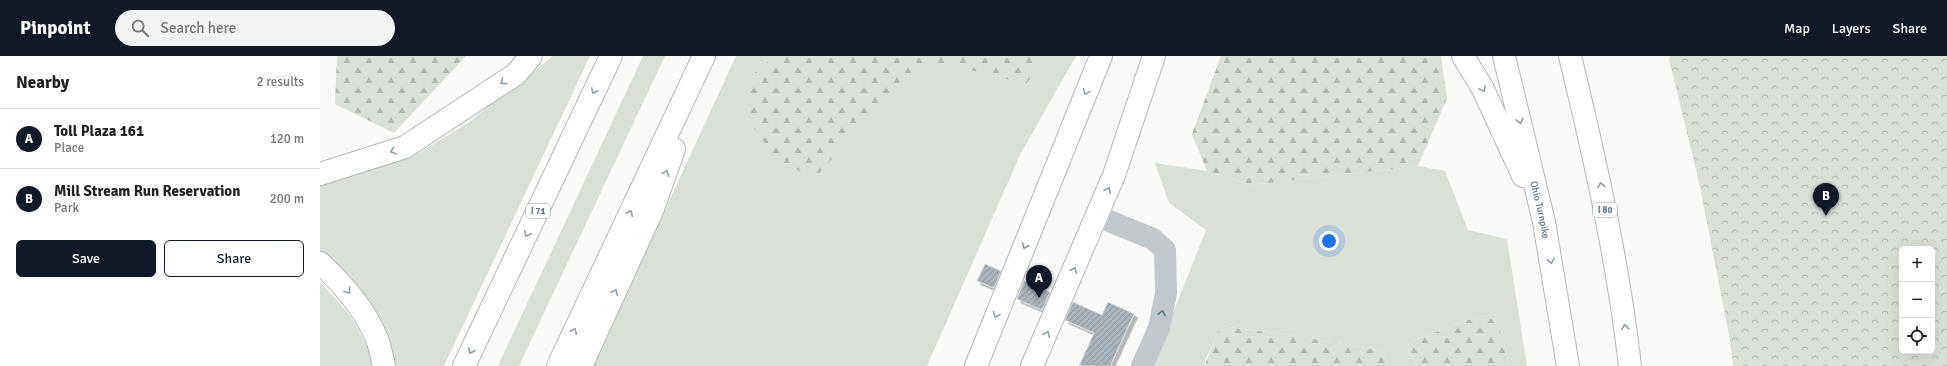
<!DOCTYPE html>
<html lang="en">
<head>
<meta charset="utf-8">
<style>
  :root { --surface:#fff; --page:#f2f2f2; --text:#202124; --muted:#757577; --line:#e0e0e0; --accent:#111827 }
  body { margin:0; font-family:Signika,sans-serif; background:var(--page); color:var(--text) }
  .controls { position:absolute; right:12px; bottom:12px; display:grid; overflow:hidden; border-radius:6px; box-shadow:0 4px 16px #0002 }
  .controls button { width:36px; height:36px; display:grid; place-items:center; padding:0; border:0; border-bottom:1px solid var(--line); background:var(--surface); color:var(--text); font:20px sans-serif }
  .you { position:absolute; left:1009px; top:185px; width:14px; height:14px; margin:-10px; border:3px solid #fff; border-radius:50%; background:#1a73e8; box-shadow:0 0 0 6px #1a73e833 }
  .badge { display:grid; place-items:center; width:26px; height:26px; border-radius:50%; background:var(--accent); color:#fff; font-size:13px; font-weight:700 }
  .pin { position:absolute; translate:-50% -33px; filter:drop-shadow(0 1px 2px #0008) }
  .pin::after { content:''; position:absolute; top:21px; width:14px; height:12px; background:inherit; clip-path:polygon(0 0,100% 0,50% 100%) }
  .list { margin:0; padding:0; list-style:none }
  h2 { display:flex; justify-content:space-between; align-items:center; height:52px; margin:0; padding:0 16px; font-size:17px }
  h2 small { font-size:13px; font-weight:400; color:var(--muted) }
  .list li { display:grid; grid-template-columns:26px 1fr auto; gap:12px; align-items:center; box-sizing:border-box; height:60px; padding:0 16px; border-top:1px solid var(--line) }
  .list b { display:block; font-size:15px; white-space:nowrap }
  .list p { margin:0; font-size:13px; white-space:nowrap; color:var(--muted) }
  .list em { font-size:13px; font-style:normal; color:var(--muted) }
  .actions { display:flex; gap:8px; padding:12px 16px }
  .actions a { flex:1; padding:9px 0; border:1px solid var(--accent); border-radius:6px; text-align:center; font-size:14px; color:var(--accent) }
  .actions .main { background:var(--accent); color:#fff }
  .icon { flex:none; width:22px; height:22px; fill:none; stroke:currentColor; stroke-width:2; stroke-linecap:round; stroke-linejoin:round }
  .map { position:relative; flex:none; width:1627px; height:310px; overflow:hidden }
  header { display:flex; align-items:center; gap:24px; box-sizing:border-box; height:56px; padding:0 20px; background:var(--accent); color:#fff }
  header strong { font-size:19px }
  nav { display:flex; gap:22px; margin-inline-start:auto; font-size:14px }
  .search { width:280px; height:36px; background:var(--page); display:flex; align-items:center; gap:10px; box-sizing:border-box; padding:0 14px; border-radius:22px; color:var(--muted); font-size:15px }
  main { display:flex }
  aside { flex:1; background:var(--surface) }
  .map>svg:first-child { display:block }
</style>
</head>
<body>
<header>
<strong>Pinpoint</strong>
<div class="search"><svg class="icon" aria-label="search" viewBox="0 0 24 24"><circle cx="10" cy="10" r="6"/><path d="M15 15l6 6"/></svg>Search here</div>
<nav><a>Map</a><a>Layers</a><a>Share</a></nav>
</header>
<main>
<aside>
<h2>Nearby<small>2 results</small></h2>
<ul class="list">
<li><span class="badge">A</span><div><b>Toll Plaza 161</b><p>Place</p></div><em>120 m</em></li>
<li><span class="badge">B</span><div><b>Mill Stream Run Reservation</b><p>Park</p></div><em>200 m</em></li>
</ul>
<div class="actions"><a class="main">Save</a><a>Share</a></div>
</aside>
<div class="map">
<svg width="1627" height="310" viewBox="0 0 1627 310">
  <defs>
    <pattern id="forest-firs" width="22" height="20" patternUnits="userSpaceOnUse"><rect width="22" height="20" fill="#dadfd7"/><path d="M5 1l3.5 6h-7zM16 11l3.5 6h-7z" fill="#b4b9b4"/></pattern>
    <pattern id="park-crowns" width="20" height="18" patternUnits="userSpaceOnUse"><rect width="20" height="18" fill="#dadfd7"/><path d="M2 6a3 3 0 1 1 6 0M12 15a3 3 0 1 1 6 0" fill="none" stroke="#b4b9b4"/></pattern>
    <pattern id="building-hatch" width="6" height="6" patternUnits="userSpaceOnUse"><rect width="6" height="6" fill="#aab3b9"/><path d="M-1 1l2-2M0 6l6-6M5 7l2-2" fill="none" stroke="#8e969c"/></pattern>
    <filter id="shadow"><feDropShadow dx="3.5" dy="3.5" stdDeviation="0" flood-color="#0004"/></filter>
  </defs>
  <rect width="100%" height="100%" fill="#fafaf8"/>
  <g fill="#dadfd7">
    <path d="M233 0H270L124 310H73L0 199V126L99 97 149 66Z"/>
    <path d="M323 0H345L199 310H178Z"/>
    <path d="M416 0H756L701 97 607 310H273Z"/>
    <path d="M835 107 887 115 930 129 1098 110 1125 115 1148 174 1187 183 1207 310H1188L1186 293 1175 263 1147 264 1088 287 1096 310H1067L1064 295 970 279 902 270 885 304 884 310H832L886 174 849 147Z"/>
    <path d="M0 227C23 248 48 279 52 310H0Z"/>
  </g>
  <g fill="url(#forest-firs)">
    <path d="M17 0H146L74 77 15 48Z"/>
    <path d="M454 0H726L706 28 623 7 587 18 494 123 456 102 428 64 427 24Z"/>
    <path d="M901 0H1121L1127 42 1098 110 930 129 887 115 872 78Z"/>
    <path d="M1176 263 1186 293 1188 310H1096L1088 287 1147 264Z"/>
    <path d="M901 270 970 279 1064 295 1067 310H884Z"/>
  </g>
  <path fill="url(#park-crowns)" fill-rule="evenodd" d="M1350 0H1627V310H1413L1410 284 1379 126 1349 3ZM1582 193H1612V295H1582Z"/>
  <g fill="url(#building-hatch)" stroke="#dcdcda" filter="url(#shadow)">
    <path d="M665 208 681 215 674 232 657 225Z"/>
    <path d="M704 225 730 236 722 254 697 243Z"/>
    <path d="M753 246 782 259 788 246 814 258 790 310H759L774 277 745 264Z"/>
  </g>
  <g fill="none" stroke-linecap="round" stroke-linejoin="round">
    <g stroke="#b4b9bd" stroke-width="24">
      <g id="highway">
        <path d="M1143 0 1163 33 1203 120"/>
        <path id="s1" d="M1184 0 1224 166 1248 310"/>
        <path d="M1250 0C1275 103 1298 205 1310 310"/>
        <path d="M0 118 85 91 196 18 211 0"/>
        <path d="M0 207C24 229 45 253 57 283 60 291 62 301 64 310"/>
        <path d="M144 310 291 0"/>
        <path d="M238 310 384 0"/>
        <path d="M261 310 332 155 354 93"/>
        <path d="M656 310 781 0"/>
        <path d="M712 310 794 119 834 0"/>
      </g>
    </g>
    <path stroke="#c3c8cc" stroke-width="22" d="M777 160 833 183 845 194 846 237 839 272 822 310"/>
    <use href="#highway" stroke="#fff" stroke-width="22"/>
  </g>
  <defs><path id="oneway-chevron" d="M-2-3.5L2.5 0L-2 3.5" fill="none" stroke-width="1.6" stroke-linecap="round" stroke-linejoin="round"/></defs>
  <g stroke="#939fa8">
    <use href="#oneway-chevron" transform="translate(183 26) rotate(146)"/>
    <use href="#oneway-chevron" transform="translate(1163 33) rotate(62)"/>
    <use href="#oneway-chevron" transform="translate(274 35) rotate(115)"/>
    <use href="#oneway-chevron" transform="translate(766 36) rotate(111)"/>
    <use href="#oneway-chevron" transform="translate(1200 65) rotate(76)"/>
    <use href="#oneway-chevron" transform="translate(73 95) rotate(162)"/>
    <use href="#oneway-chevron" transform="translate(346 117) rotate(-70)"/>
    <use href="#oneway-chevron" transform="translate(1281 129) rotate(-100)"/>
    <use href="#oneway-chevron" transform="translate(788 134) rotate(-67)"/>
    <use href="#oneway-chevron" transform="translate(310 157) rotate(-65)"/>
    <use href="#oneway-chevron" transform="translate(207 178) rotate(115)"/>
    <use href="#oneway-chevron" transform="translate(705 190) rotate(113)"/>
    <use href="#oneway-chevron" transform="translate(1231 205) rotate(80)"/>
    <use href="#oneway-chevron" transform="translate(754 214) rotate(-67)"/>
    <use href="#oneway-chevron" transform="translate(28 235) rotate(53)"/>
    <use href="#oneway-chevron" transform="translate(295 236) rotate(-65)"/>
    <use href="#oneway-chevron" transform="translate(676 259) rotate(112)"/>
    <use href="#oneway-chevron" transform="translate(1305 271) rotate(-96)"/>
    <use href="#oneway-chevron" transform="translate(254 275) rotate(-65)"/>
    <use href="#oneway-chevron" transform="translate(727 278) rotate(-66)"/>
    <use href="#oneway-chevron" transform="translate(151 295) rotate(115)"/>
  </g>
  <use stroke="#6a7a87" href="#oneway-chevron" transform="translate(842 257) rotate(-78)"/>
  <g text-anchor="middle" stroke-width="4" stroke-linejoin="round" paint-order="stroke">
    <g fill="#fff" stroke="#939fa8" stroke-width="1">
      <rect x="1273" y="147" width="24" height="14" rx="3"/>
      <rect x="206" y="148" width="24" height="14" rx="3"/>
    </g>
    <g font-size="9" font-weight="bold" fill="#657683">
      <text x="1285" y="157">I 80</text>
      <text x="218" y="158">I 71</text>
    </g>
    <g font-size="10" fill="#657683" stroke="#fff">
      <text dy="4" stroke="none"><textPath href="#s1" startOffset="158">Ohio Turnpike</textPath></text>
    </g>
  </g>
</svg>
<div class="controls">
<button>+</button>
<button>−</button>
<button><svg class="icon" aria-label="locate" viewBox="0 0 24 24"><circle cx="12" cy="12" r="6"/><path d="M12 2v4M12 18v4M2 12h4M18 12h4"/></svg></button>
</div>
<div class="you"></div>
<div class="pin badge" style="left:719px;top:242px">A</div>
<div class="pin badge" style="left:1506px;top:160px">B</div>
</div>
</main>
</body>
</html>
